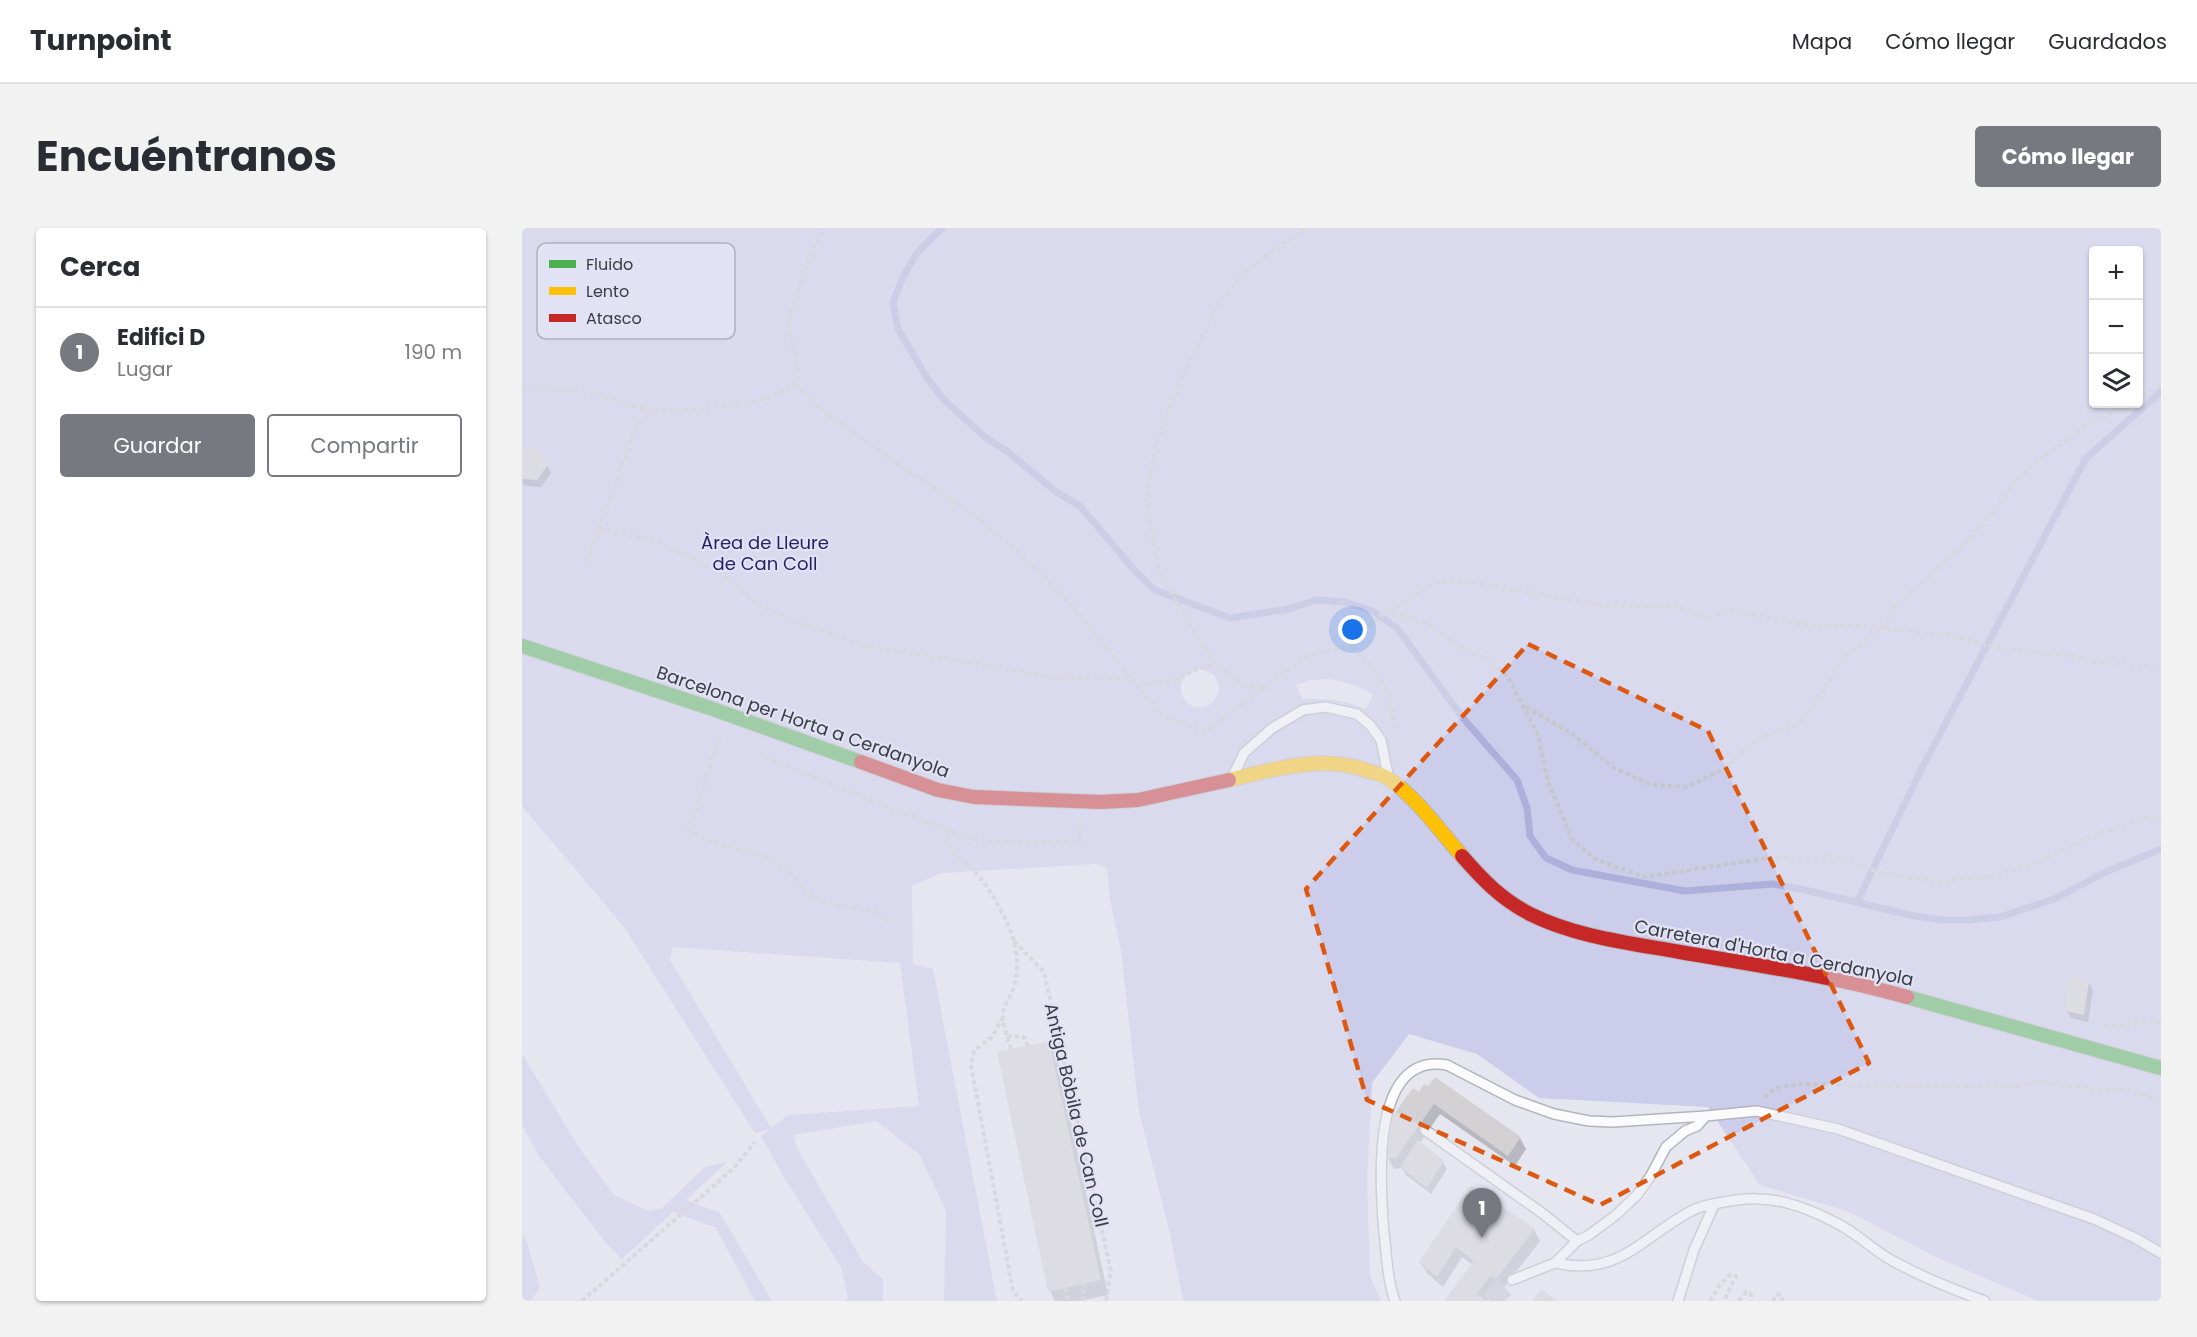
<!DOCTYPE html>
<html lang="es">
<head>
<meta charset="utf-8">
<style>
  :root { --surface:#fff; --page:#f2f2f3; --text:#2b2b33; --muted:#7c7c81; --line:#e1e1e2; --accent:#777880 }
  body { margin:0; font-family:Poppins,sans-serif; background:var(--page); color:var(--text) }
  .controls { position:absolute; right:18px; top:18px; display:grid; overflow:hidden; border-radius:6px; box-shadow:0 2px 4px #0004 }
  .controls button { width:54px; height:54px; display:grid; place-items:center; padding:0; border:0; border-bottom:2px solid var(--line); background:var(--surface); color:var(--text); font:30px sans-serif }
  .you { position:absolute; left:831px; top:402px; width:21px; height:21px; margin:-15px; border:4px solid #fff; border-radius:50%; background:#1a73e8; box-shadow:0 0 0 9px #1a73e833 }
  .badge { display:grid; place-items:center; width:39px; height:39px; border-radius:50%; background:var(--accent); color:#fff; font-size:20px; font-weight:700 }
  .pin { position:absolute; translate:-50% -50px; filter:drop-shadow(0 2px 3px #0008) }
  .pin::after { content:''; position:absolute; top:32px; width:21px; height:18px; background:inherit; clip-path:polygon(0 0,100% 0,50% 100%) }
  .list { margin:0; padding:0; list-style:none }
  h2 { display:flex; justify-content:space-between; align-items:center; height:78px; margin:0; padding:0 24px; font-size:26px }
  h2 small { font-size:20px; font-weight:400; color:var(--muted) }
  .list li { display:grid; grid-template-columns:39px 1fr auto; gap:18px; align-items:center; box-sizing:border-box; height:90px; padding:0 24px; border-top:2px solid var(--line) }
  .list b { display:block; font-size:22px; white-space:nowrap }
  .list p { margin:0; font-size:20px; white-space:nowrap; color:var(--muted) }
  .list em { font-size:20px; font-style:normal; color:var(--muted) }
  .actions { display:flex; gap:12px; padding:18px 24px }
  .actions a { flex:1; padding:14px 0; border:2px solid var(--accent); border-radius:6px; text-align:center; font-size:21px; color:var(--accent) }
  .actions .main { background:var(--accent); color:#fff }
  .icon { flex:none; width:33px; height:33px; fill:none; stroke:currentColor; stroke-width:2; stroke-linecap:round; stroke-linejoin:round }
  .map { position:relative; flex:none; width:1639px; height:1073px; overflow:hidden; border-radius:6px }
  header { display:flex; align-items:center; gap:36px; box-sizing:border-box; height:84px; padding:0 30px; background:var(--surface); border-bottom:2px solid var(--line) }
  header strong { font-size:28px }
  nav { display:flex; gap:33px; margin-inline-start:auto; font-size:21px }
  .intro { display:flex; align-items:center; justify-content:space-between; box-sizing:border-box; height:144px; padding:0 36px }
  h1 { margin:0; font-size:42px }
  .button { padding:15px 27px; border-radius:6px; background:var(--accent); color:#fff; font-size:21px; font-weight:700 }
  main { display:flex; gap:36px; padding:0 36px }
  aside { flex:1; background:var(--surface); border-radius:6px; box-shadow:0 2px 4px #0004 }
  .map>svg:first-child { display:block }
</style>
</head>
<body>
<header>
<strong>Turnpoint</strong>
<nav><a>Mapa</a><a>Cómo llegar</a><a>Guardados</a></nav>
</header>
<div class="intro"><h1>Encuéntranos</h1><a class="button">Cómo llegar</a></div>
<main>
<aside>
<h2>Cerca<small></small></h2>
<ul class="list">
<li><span class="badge">1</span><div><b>Edifici D</b><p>Lugar</p></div><em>190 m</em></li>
</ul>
<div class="actions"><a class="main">Guardar</a><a>Compartir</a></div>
</aside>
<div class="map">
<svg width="1639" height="1073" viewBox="0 0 1639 1073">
  <rect width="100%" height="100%" fill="#e5e6f0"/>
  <g fill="#cccdea" fill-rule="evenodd">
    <path d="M0 0H1639V1073H1516L1416 1030 1325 983 1238 957 1186 879 1017 870 955 826 887 806 850 855 845 950 848 1048 859 1073H661L648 1006 617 883 599 723 589 677 585 641 574 636 419 645 390 658 391 736 411 741 475 1073H422L424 983 397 926 354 893 272 907 275 920 341 1034 361 1051V1073H322L326 1069 319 1039 263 951 239 908 247 901 233 905 102 699 0 578ZM1572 22H1616V176H1572ZM680 441 692 447 697 459C696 468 693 475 684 478 657 487 647 443 680 441ZM807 451C824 454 837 458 851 467L844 481C823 472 803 470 780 471L774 457 788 452ZM151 719 378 735 397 878 266 887 249 900 148 732Z"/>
    <path d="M0 826 56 918 92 967 126 983 140 980 183 939 205 934 164 972 198 985 250 1073H233L194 1000 151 984 100 1031 84 1015 17 928 0 897Z"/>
    <path d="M0 1006 4 1011 18 1059 10 1072 0 1073Z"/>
  </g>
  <g fill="#0003">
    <path d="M0 221 21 229 29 245 19 259 3 258 0 253Z"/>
    <path d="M1566 754 1571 762 1566 794 1549 790 1545 783Z"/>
    <path d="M527 815 535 829 586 1067 558 1073H533L528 1063Z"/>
    <path d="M891 862 998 910 1004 921 993 938 918 886 898 915 921 934 925 941 909 966 884 947 880 940 872 941 866 930Z"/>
    <path d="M950 960 1012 1002 1018 1013 980 1062 975 1058 965 1073H924L951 1037 940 1029 921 1059 905 1045 898 1034Z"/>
  </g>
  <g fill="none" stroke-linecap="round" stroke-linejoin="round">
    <g stroke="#aeb0db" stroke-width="7">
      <path d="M420 0 395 25 381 49 371 74 376 101 405 150 422 172 463 209 486 224 533 263 558 278 613 343 633 362 708 390 767 381 794 372 823 374 851 383 875 400 941 490 995 552 1005 580 1008 608 1024 630 1050 642 1163 663 1251 656 1279 661 1392 688 1420 692H1447L1478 689 1532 671 1586 643 1639 621"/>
      <path d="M1335 674 1401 538 1564 230 1639 164"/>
    </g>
  </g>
  <g fill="#d3d1d3">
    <path d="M0 219 18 220 26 237 15 252 0 251Z"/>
    <path d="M1547 749 1567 753 1562 787 1543 783Z"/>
    <path d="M527 813 579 1052 526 1064 475 824Z"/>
    <path d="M913 849 999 909 986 928 912 876 874 930H865L870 889 891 860 897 864 902 856 906 858Z"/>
    <path d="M896 912 922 933 905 960 878 939Z"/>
    <path d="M949 957 1013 1001 974 1051 968 1048 955 1066 965 1073H922L952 1033 934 1019 915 1049 897 1034Z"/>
    <path d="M1019 1061 1036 1073H1010Z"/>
  </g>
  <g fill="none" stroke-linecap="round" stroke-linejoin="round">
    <path stroke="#c3c4ce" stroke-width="20" stroke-dasharray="20 10" stroke-linecap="butt" d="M968 1073 990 1052"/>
    <g stroke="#b4b4bb" stroke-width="12">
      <g id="lane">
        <path d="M712 546 722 525 749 501 781 482 803 479 835 486 848 497 859 512 866 547"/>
        <path d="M903 902 1020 985 1055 1013"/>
        <path d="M1033 1035C1097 1049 1119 1010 1169 983 1182 976 1220 970 1236 971 1264 971 1294 984 1318 997 1337 1007 1352 1023 1371 1033 1400 1049 1432 1062 1463 1073"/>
        <path d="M990 1052 1033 1035 1055 1013 1067 1007 1094 987 1115 967 1128 949 1144 919 1163 903 1175 898 1184 888 1235 883 1316 901 1572 991 1615 1011 1639 1025"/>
        <path d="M873 1073C865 1051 865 1028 862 1005 858 958 847 823 925 837L993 872 1032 886 1067 893 1091 894 1184 888"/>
        <path d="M1156 1073 1172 1022 1192 977"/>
      </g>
    </g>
    <g stroke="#b4b4bb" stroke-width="16">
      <g id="fast">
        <path d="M0 418 188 480 339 534"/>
        <path d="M1385 769 1639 840"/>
      </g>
    </g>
    <g stroke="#b4b4bb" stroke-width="16">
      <path id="slow" d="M707 552C753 541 801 526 846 543 853 545 862 547 867 551 896 571 917 602 940 628"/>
    </g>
    <g stroke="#b4b4bb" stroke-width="16">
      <g id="jam">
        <path d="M339 534 416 562 452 569 578 574 616 572 707 552"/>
        <path d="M940 628C961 652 979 671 1008 686 1054 709 1108 715 1158 724 1233 737 1311 748 1385 769"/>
      </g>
    </g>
    <g stroke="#c7c7ca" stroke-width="4" stroke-dasharray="4.5 3" stroke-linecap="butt">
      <path d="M274 155 302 183 374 235 446 282 493 321 543 369 640 488 683 503 787 427 830 418 842 403 864 383 905 395 935 417 966 432 985 447 1016 507 1026 554 1050 611 1073 631 1122 649 1246 630 1309 628 1363 646 1416 653 1472 648 1523 631 1568 609 1623 590 1639 592"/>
      <path d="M0 160C19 161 40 160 59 163 85 167 109 181 135 183 158 184 267 176 274 153 280 132 266 115 267 94 268 87 272 79 274 72 281 47 290 24 302 0"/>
      <path d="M1616 172 1639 157"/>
      <path d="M77 301 136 314 184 337 212 355 229 372 252 385 342 418 448 434 520 448 569 451 608 449"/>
      <path d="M64 336 114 198 121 189 134 183"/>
      <path d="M869 383 914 354 924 353 952 355 1080 377 1155 379 1185 390 1209 382 1279 396 1360 400 1428 407 1465 417 1496 423 1542 426 1581 435 1639 437"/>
      <path d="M830 418C859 447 870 462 872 504"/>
      <path d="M614 457 652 452 674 442 694 436"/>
      <path d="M740 460 724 458 694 436 683 422 638 346 624 271 636 209 659 152 695 79 717 51 742 29 784 0"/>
      <path d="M1004 479 1049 505 1092 540 1130 557 1166 559 1203 540 1233 513 1276 496 1297 470 1320 431 1360 400 1372 380 1434 324 1467 290 1493 254 1523 227 1567 196 1609 176"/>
      <path d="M198 508 167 602 187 613 242 628 266 640 283 664 302 675 353 683 364 694"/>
      <path d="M237 525 241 529 423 601C431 632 434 625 454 645 468 660 487 694 492 714 496 730 497 748 490 764 487 771 482 777 481 785 480 797 486 810 489 821"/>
      <path d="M423 602 455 612 493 615 557 614V598"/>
      <path d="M492 713 522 744 589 1043 584 1073"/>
      <path d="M481 789 470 809 452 823 449 837 491 1063 500 1073"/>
      <path d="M1582 798 1639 794"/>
      <path d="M485 808 502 809 506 818"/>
      <path d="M1243 870C1250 858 1266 858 1279 856L1469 859 1494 858 1518 854 1565 860 1613 863 1639 874"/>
      <path d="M543 1060 546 1073"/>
      <path d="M60 1073 212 940 233 914"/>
      <path d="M561 1073 562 1056"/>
      <path d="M1188 1073 1198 1056 1208 1047 1214 1048 1202 1073"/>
      <path d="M1217 1073 1224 1064 1229 1066V1073"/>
      <path d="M1251 1073 1255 1066 1260 1068V1073"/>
    </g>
    <use href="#lane" stroke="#fbfbfd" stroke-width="9"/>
    <use href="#fast" stroke="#4caf50" stroke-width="14"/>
    <use href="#slow" stroke="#ffc107" stroke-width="14"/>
    <use href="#jam" stroke="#c62828" stroke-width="14"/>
  </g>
  <path d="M0 0H1639V1073H0ZM1006 416 1186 503 1347 835 1078 977 845 872 784 661Z" fill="#e5e6f0" fill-opacity=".55" fill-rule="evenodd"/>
  <path fill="none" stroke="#df580f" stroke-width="4.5" stroke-dasharray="12 8" stroke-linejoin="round" d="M1006 416 1186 503 1347 835 1078 977 845 872 784 661Z"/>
  <g text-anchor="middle" stroke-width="4.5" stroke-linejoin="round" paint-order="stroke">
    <g font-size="18" fill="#271f63" stroke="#e1e2f4">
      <text x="243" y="321">Àrea de Lleure<tspan x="243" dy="21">de Can Coll</tspan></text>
    </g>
    <g font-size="18" fill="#3c3c44" stroke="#e1e2f4">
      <text transform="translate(281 494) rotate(19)" y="6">Barcelona per Horta a Cerdanyola</text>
      <text transform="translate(1252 725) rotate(11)" y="6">Carretera d'Horta a Cerdanyola</text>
      <text transform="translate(554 887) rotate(77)" y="6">Antiga Bòbila de Can Coll</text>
    </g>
  </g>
  <rect x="15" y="15" width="198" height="96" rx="9" fill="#e1e2f4" stroke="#b0b0bf" stroke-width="1.5"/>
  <rect x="27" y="32" width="27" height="8" fill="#4caf50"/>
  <rect x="27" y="59" width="27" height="8" fill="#ffc107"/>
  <rect x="27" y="86" width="27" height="8" fill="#c62828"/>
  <g font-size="16" fill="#3c3c44">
    <text x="64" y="42">Fluido</text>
    <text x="64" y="69">Lento</text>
    <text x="64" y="96">Atasco</text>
  </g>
</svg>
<div class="controls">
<button>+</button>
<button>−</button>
<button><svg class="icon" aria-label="layers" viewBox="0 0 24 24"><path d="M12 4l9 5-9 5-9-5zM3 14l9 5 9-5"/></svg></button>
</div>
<div class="you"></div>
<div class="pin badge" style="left:960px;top:1010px">1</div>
</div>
</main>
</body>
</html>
